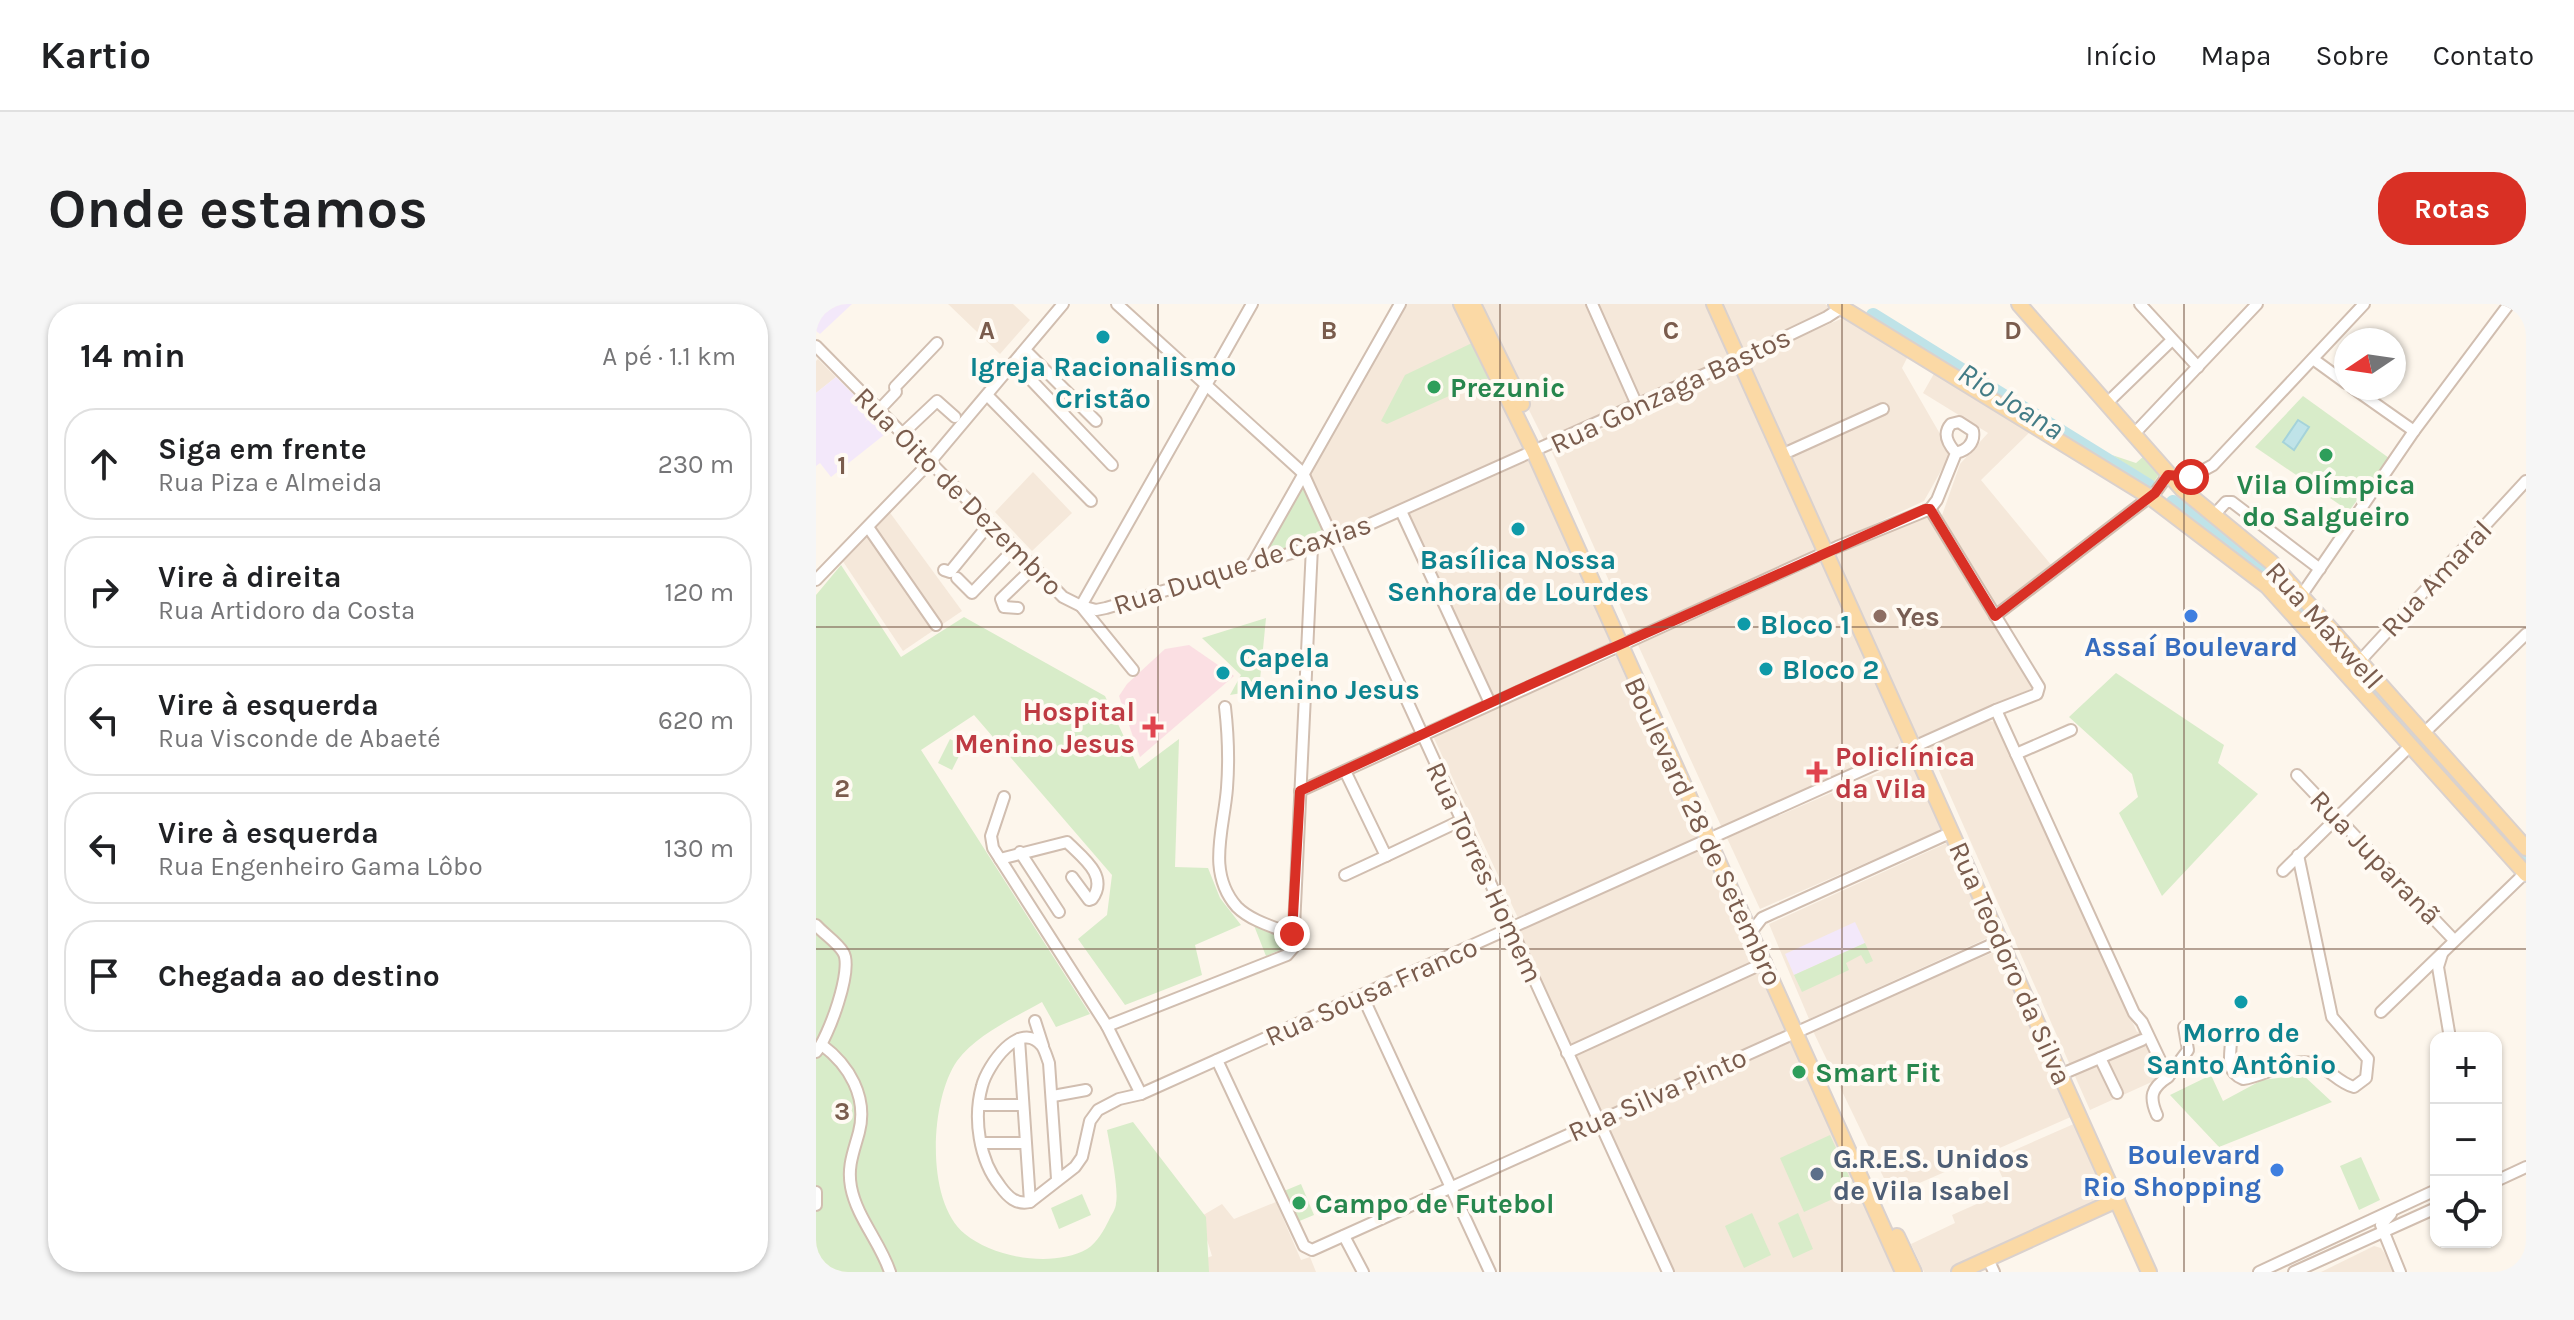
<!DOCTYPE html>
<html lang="pt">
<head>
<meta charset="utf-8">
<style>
  :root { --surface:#fff; --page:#f6f6f6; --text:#202124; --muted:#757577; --line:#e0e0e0; --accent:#d93025 }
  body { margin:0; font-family:Karla,sans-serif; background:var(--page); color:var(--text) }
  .controls { position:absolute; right:24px; bottom:24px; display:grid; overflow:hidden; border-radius:16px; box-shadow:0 2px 6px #0004 }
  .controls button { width:72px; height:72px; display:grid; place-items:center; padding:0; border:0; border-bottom:2px solid var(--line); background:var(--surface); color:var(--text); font:40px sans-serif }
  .compass { position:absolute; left:1518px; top:24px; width:72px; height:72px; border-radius:50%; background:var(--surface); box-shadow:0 2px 6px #0004; rotate:257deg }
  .stop { position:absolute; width:24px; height:24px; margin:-18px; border:6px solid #d93025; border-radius:50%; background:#fff }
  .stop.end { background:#d93025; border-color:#fff; box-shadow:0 2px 8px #0008 }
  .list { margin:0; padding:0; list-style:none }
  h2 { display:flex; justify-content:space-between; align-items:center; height:104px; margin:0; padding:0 32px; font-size:34px }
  h2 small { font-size:26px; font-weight:400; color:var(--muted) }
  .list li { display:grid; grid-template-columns:52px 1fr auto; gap:24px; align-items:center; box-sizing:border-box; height:112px; margin:0 16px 16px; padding:0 16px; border:2px solid var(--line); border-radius:32px }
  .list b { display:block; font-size:30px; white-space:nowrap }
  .list p { margin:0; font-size:26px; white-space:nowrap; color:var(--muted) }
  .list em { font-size:26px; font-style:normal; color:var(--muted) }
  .icon { flex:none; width:44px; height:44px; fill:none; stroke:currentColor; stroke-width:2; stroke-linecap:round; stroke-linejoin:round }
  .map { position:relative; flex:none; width:1710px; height:968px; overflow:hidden; border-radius:32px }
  header { display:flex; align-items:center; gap:48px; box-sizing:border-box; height:112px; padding:0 40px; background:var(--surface); border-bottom:2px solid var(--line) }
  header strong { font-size:38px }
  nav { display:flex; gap:44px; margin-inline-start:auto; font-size:28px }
  .intro { display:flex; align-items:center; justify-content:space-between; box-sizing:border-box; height:192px; padding:0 48px }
  h1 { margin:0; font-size:56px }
  .button { padding:20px 36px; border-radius:32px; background:var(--accent); color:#fff; font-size:28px; font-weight:700 }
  main { display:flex; gap:48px; padding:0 48px }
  aside { flex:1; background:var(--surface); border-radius:32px; box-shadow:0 2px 6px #0004 }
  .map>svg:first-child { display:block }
</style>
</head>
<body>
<header>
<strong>Kartio</strong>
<nav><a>Início</a><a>Mapa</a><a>Sobre</a><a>Contato</a></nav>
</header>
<div class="intro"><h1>Onde estamos</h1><a class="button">Rotas</a></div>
<main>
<aside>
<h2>14 min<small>A pé · 1.1 km</small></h2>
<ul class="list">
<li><svg class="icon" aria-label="ahead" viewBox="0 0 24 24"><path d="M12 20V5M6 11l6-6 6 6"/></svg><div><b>Siga em frente</b><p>Rua Piza e Almeida</p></div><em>230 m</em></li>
<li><svg class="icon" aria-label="right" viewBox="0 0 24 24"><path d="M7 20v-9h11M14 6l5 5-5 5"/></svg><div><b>Vire à direita</b><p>Rua Artidoro da Costa</p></div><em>120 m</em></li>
<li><svg class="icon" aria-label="left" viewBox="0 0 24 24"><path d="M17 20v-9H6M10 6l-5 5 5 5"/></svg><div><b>Vire à esquerda</b><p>Rua Visconde de Abaeté</p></div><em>620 m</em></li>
<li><svg class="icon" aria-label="left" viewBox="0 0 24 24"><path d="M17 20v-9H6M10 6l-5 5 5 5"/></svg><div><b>Vire à esquerda</b><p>Rua Engenheiro Gama Lôbo</p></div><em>130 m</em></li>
<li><svg class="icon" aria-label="arrive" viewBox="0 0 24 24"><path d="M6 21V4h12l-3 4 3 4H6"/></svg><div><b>Chegada ao destino</b></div></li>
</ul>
</aside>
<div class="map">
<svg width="1710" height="968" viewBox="0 0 1710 968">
  <rect width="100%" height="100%" fill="#fdf6ec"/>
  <g fill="#f5e8da">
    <path d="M132 0H197L214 16 184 50Z"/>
    <path d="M590 0H640L714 146 519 230 493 170Z"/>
    <path d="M660 0H889L914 53 728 136Z"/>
    <path d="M902 0H1009L1017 5 924 48Z"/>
    <path d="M1027 14 1092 52 1086 64 1135 149 1108 197 1013 241 929 57Z"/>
    <path d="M2 55 20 73 0 89V57Z"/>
    <path d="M921 65 1001 245 816 329 736 148Z"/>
    <path d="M1120 66 1217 125 1165 176 1236 262 1180 307 1124 217 1144 160 1172 129 1107 89Z"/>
    <path d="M716 155 795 340 677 393 593 210Z"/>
    <path d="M217 168 256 209 216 247 179 208Z"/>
    <path d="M72 206 146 307 87 347 26 256Z"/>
    <path d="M1108 209 1217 384 1102 434 1018 250Z"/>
    <path d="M1008 257 1089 442 906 524 822 341Z"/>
    <path d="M800 352 882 534 702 614 617 432Z"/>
    <path d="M1171 417 1181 418 1321 728 1330 725 1351 771 1274 806 1113 444Z"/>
    <path d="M1096 454 1128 525 944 605 911 534Z"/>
    <path d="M1133 538 1176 632 993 715 953 620Z"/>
    <path d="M893 539 945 656 755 743 702 626Z"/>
    <path d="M1183 646 1257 812 1076 891 996 725Z"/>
    <path d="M949 662 974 728 787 811 759 750Z"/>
    <path d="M979 736 1081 968H856L789 817Z"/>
    <path d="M1260 819 1292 892 1290 895 1133 968H1108L1095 940 1139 919 1136 911 1192 886 1178 855Z"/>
    <path d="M460 898 485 956 494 953 500 968H366L371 961 396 952 384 913 406 900 418 915Z"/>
    <path d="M1558 942 1565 944 1569 950 1577 968H1505Z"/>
  </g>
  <g fill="#f3e8fa">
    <path d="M0 0H36L4 30 0 27Z"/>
    <path d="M20 73 57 110 48 119 59 110 73 127 15 173 4 159 0 162V89Z"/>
    <path d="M1039 618 1049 639 978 671 969 650Z"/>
  </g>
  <path fill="#fbdfe3" d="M373 341 418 372 324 453 303 392 311 380 349 345Z"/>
  <g fill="#d8ecc9">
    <path d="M656 39 673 74 571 120 565 117 589 71Z"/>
    <path d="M1487 92 1573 154 1533 207 1439 143Z"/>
    <path d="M1296 151 1320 159 1328 152 1344 169 1338 178Z"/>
    <path d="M487 182 510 232 441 254Z"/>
    <path d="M25 261 85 353 148 313 289 392 323 465 363 435 359 563 392 564 404 594 425 621 379 641 386 671 309 701 262 635 291 611 296 571 158 411 105 446 274 710 240 723 226 698C198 714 161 730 141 757 114 796 109 898 149 930 178 954 237 964 271 945 281 939 288 926 293 916 295 911 300 905 300 899 303 885 294 843 291 826L317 818 390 913 393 968H0V291Z"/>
    <path d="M450 314 443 386 414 391 425 371 386 334Z"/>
    <path d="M1300 369 1408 441 1402 459 1442 490 1346 592 1303 509 1322 493 1316 470 1253 413Z"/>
    <path d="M134 435 148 442 136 466 122 459Z"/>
    <path d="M437 619 469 632 471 643 450 652Z"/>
    <path d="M1049 639 1057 657 1050 660 1045 651 1030 659 1033 666 986 688 978 671Z"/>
    <path d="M1395 771 1407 797 1446 776 1487 771 1516 798 1403 843 1354 791Z"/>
    <path d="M1014 831 1039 885 988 908 964 854Z"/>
    <path d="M1545 853 1564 896 1543 906 1524 862Z"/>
    <path d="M485 880 498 911 481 918 468 887Z"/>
    <path d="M266 890 275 911 243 925 235 904Z"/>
    <path d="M936 909 955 951 928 964 909 922Z"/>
    <path d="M982 909 997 945 977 954 962 919Z"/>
  </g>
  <path fill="#bfe3e8" stroke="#a5d3da" stroke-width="2" d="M1482 116 1493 123 1478 146 1467 138Z"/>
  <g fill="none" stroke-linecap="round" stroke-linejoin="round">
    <g stroke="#bfe3e8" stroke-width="14">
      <path d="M1057 11 1333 182"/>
      <path d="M1357 198 1458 273 1528 353"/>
      <path d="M1549 375 1707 554"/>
    </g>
    <g stroke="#d1beb0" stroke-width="14">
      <g id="minor">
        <path d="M301 0 487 169 852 968"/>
        <path d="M776 0 821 101"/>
        <path d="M1324 0 1382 63"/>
        <path d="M0 42 247 293 265 302 317 366"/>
        <path d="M209 46 280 117"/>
        <path d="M1497 55 1530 79"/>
        <path d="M199 59 296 161"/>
        <path d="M1537 84 1598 127"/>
        <path d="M172 92 275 197"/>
        <path d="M1290 100 1356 36"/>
        <path d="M63 106 80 88 79 83 121 39"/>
        <path d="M86 130 121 97 139 113"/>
        <path d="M1318 130 1441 0"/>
        <path d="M974 147 1067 105"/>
        <path d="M1114 205 1121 196 1140 149C1151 146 1159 139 1157 127L1143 118 1135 120C1126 130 1132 140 1140 149"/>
        <path d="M585 207 674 399"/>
        <path d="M1398 211 1410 198H1416L1504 265"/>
        <path d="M52 223 120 321"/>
        <path d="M436 261 584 0"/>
        <path d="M128 266 134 268 174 219"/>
        <path d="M141 274 156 289 199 244"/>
        <path d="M0 276 114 158 247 0"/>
        <path d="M1485 292 1598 127 1693 0"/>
        <path d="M265 302 280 306 290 304 516 237 923 55 1011 13 1028 2"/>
        <path d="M265 302 436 0"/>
        <path d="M202 304 188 303 185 295 218 263"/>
        <path d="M1179 312 1339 189 1352 171 1375 173 1397 161 1548 0"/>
        <path d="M1531 371 1710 177"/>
        <path d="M409 403C412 429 413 458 411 484 408 525 390 568 421 603 435 617 458 623 476 630"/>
        <path d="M1180 406 1318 709 1326 718 1352 773C1335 784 1333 793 1341 811"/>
        <path d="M1607 430 1710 330"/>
        <path d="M1200 450 1255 426"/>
        <path d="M529 467 570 552 646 516"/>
        <path d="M1481 471 1638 636"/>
        <path d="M484 487 1021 243 1114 205"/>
        <path d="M188 493 175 532 177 544 291 722"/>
        <path d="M204 548 243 608"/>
        <path d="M184 555 251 538C267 554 293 572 276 595L273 596 256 573"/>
        <path d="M1467 567 1595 441"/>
        <path d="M529 571 570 552"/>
        <path d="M0 621C8 630 21 638 27 648 38 664 12 734 0 748"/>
        <path d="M936 627 946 614 1136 528"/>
        <path d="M1626 650 1622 663 1634 734"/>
        <path d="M546 691 674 968"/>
        <path d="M1565 708 1709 569"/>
        <path d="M219 717 227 742"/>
        <path d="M203 735 214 898"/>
        <path d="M1415 738C1414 754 1410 768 1427 775 1449 772 1478 752 1500 760 1514 766 1523 779 1538 783L1550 774 1552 755 1516 713 1482 551"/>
        <path d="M6 741C33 761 52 793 43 828 38 847 31 862 35 883 41 914 64 938 74 968"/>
        <path d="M751 749 950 658"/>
        <path d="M1284 754 1301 789"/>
        <path d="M401 756 488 942 496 946 1186 636"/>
        <path d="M1246 770 1326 736"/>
        <path d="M1352 773 1372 746 1368 723"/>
        <path d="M325 790 291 722 471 651 477 644 496 243"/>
        <path d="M237 792 270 786"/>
        <path d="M163 801H207"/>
        <path d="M165 839H209"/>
        <path d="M241 875 233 759C231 754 229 746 226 742 204 714 171 762 166 782 157 814 163 856 184 882 192 893 200 901 214 898L259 863 266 853 274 817 282 806 303 795 325 790 1180 406 1221 390 1223 383 1114 205"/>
        <path d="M1680 877 1710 863"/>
        <path d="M0 888V901"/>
        <path d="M1575 910 1565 921 1584 968"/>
        <path d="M528 932 547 968"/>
        <path d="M1172 955 1178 968"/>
        <path d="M1443 968 1620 886"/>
        <path d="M1478 968 1620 904"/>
      </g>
    </g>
    <g stroke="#dad1cd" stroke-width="18">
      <g id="major">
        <path d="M645 0 718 148 1087 968"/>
        <path d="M657 0 706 100"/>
        <path d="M898 0 1333 968"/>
        <path d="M1020 0 1334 193 1451 282 1710 570"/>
        <path d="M1203 0 1366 185 1455 258 1710 544"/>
        <path d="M1081 932 1098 968"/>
        <path d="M1143 968 1301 896"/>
      </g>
    </g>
    <use href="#minor" stroke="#fff" stroke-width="10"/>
    <use href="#major" stroke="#fbd9a5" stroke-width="14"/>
  </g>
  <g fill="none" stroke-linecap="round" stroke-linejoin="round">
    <path stroke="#d93025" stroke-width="10" d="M476 630 484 487 702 386 1109 205H1114L1179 312 1339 189 1352 171 1375 173"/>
  </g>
  <path fill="none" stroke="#7a5c4d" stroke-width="2" stroke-opacity="0.55" d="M342 0V968M684 0V968M1026 0V968M1368 0V968M0 323H1710M0 645H1710"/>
  <g fill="#0f9aa8" stroke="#fffaf3" stroke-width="3">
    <circle cx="287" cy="33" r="8"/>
    <circle cx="702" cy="225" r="8"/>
    <circle cx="928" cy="320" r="8"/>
    <circle cx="950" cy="365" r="8"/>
    <circle cx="407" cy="369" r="8"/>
    <circle cx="1425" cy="698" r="8"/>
  </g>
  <g fill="#2e9e5b" stroke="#fffaf3" stroke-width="3">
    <circle cx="618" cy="83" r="8"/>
    <circle cx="1510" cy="151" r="8"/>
    <circle cx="983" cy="768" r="8"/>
    <circle cx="483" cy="899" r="8"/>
  </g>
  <circle fill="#8d6e63" stroke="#fffaf3" stroke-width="3" cx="1064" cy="312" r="8"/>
  <g fill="#3f7fe0" stroke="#fffaf3" stroke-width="3">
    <circle cx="1375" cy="312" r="8"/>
    <circle cx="1461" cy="866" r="8"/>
  </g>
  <g fill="#e0444e" stroke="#fffaf3" stroke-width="3">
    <path d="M333 411h8v8h8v8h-8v8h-8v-8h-8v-8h8z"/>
    <path d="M997 456h8v8h8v8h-8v8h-8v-8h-8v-8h8z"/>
  </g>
  <circle fill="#5c6f8a" stroke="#fffaf3" stroke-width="3" cx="1001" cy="870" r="8"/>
  <g text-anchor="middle" stroke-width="8" stroke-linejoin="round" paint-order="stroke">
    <g font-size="28" font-weight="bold" fill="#0d838f" stroke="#fffaf3">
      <text x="287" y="72">Igreja Racionalismo<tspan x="287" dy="32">Cristão</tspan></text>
      <text x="702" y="265">Basílica Nossa<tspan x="702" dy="32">Senhora de Lourdes</tspan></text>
      <text x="944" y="330" text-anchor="start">Bloco 1</text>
      <text x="423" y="363" text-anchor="start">Capela<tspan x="423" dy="32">Menino Jesus</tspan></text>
      <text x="966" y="375" text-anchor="start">Bloco 2</text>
      <text x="1425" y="738">Morro de<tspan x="1425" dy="32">Santo Antônio</tspan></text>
    </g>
    <g font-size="28" font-weight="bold" fill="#27864d" stroke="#fffaf3" text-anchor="start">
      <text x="634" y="93">Prezunic</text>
      <text x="1510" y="190" text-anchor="middle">Vila Olímpica<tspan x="1510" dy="32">do Salgueiro</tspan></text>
      <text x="999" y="778">Smart Fit</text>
      <text x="499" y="909">Campo de Futebol</text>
    </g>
    <g font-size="28" fill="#7a5c4d" stroke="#fffaf3">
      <text transform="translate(854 86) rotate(-25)" y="10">Rua Gonzaga Bastos</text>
      <text transform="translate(143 187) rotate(45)" y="10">Rua Oito de Dezembro</text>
      <text transform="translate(426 260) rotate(-18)" y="10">Rua Duque de Caxias</text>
      <text transform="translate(1620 274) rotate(-47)" y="10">Rua Amaral</text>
      <text transform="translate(1509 321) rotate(48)" y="10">Rua Maxwell</text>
      <text transform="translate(888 527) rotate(65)" y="10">Boulevard 28 de Setembro</text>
      <text transform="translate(1560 553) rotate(46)" y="10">Rua Juparanã</text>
      <text transform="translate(669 568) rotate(65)" y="10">Rua Torres Homem</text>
      <text transform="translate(1195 659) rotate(66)" y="10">Rua Teodoro da Silva</text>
      <text transform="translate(555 687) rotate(-24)" y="10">Rua Sousa Franco</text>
      <text transform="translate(841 790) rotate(-24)" y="10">Rua Silva Pinto</text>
    </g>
    <g font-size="28" font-weight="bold" fill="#785e54" stroke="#fffaf3" text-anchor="start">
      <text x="1080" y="322">Yes</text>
    </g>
    <g font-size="28" font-weight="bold" fill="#366cbe" stroke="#fffaf3">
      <text x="1375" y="352">Assaí Boulevard</text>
      <text x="1445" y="860" text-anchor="end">Boulevard<tspan x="1445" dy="32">Rio Shopping</tspan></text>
    </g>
    <g font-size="28" font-weight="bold" fill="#be3a42" stroke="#fffaf3" text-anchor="end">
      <text x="319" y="417">Hospital<tspan x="319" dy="32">Menino Jesus</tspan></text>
      <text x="1019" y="462" text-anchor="start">Policlínica<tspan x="1019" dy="32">da Vila</tspan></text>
    </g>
    <g font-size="28" font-weight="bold" fill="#4e5e75" stroke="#fffaf3" text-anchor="start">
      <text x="1017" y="864">G.R.E.S. Unidos<tspan x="1017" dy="32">de Vila Isabel</tspan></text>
    </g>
    <g font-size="30" font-style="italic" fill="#437c86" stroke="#fffaf3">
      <text transform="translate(1195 97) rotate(32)" y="10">Rio Joana</text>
    </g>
  </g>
  <g font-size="26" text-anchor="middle" font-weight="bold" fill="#7a5c4d" stroke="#fffaf3" stroke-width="8" stroke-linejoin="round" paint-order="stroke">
    <text x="171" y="35">A</text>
    <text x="513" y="35">B</text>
    <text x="855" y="35">C</text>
    <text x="1197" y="35">D</text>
    <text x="26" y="170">1</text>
    <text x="26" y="493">2</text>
    <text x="26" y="816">3</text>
  </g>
</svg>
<div class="controls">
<button>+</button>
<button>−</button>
<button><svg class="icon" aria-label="locate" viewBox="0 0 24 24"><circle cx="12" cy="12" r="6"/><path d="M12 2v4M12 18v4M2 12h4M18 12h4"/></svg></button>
</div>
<svg class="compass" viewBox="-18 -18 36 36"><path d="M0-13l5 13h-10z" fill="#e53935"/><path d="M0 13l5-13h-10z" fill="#757577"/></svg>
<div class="stop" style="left:1375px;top:173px"></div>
<div class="stop end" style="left:476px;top:630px"></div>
</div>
</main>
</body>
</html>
